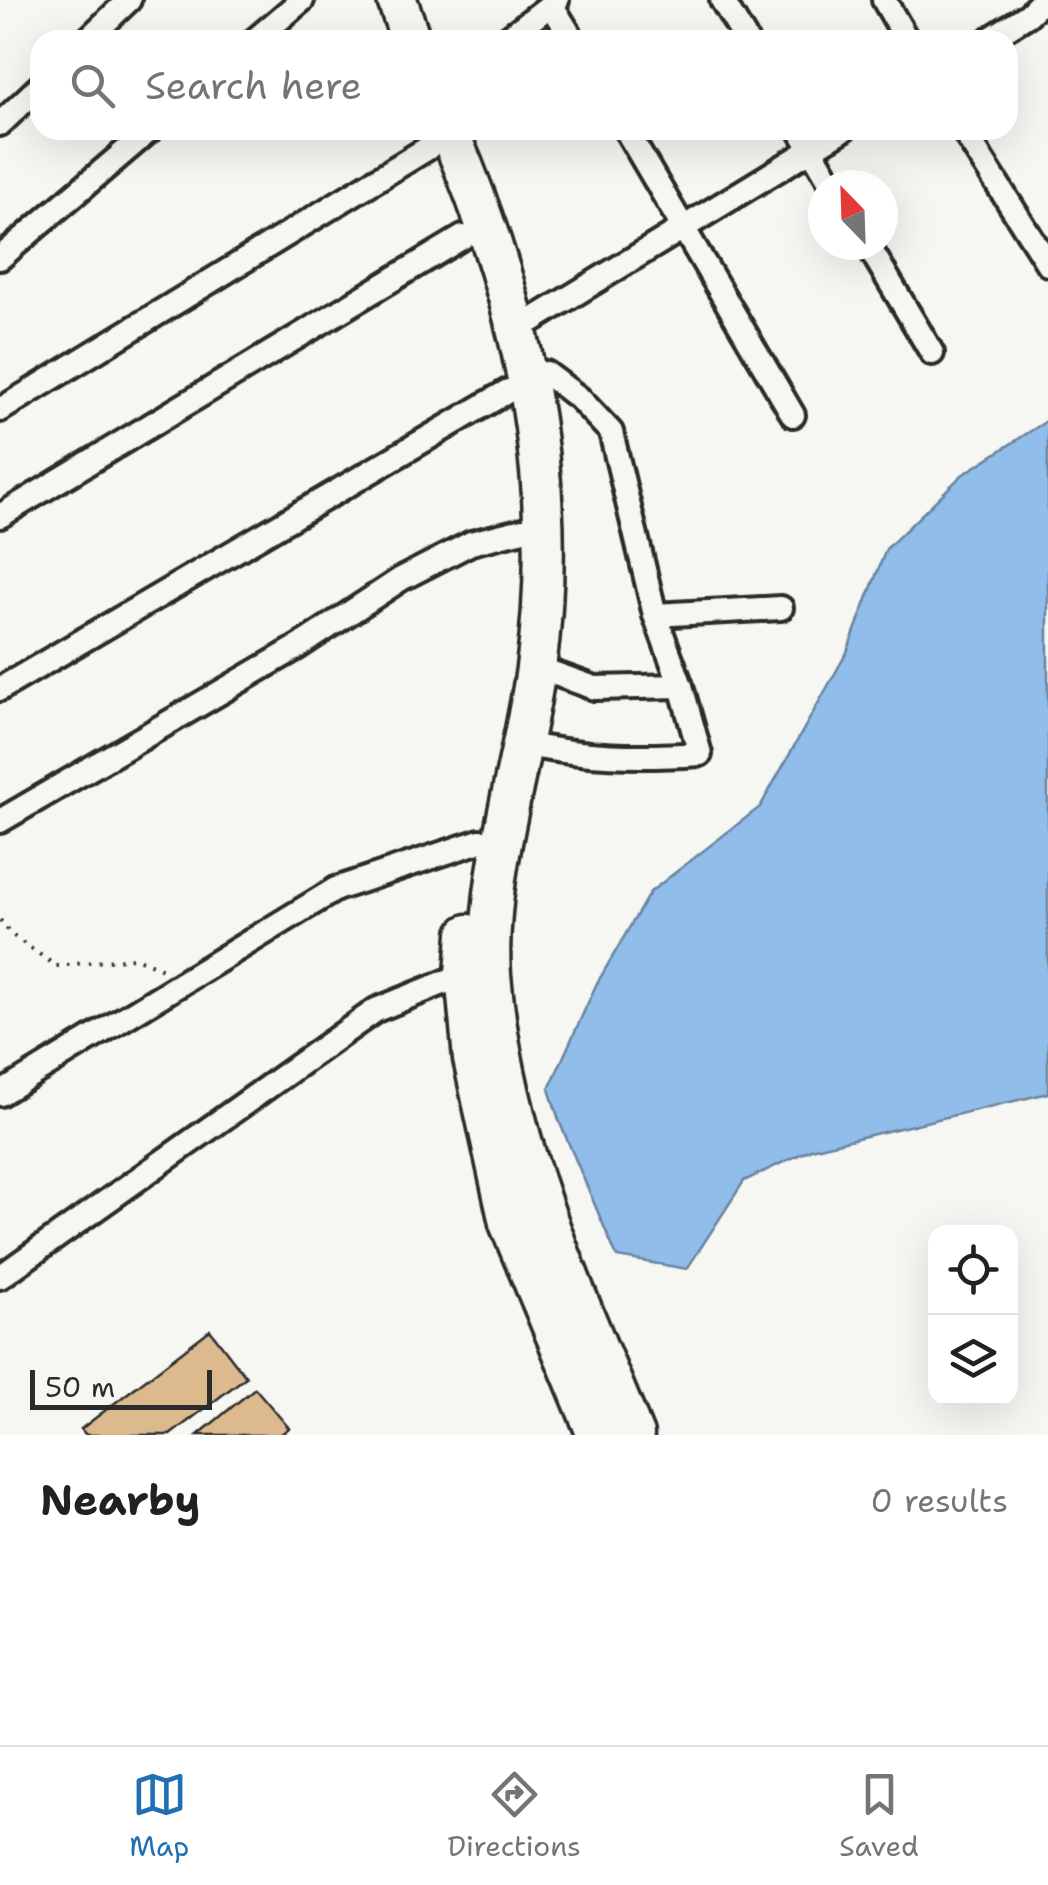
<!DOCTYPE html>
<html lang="en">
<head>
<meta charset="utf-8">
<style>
  :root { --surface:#fff; --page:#f6f6f6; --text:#202124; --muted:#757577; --line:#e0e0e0; --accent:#1f6fb2 }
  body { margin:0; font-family:"Shantell Sans",sans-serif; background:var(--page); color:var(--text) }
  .controls { position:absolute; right:30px; bottom:30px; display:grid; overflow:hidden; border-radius:20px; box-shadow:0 10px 40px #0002 }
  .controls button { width:90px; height:90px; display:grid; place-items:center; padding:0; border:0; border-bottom:2px solid var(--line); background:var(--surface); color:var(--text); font:50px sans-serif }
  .compass { position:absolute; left:808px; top:170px; width:90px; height:90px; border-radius:50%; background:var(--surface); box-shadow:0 10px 40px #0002; rotate:337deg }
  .scale { position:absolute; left:30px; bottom:25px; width:182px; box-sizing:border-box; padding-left:10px; border:5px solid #2b2b2b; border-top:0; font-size:28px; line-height:35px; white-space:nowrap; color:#2b2b2b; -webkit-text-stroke:8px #f6f6f2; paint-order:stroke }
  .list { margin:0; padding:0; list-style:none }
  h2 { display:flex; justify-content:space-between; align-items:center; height:130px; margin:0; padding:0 40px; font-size:42px }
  h2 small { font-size:32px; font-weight:400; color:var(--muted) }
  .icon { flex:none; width:55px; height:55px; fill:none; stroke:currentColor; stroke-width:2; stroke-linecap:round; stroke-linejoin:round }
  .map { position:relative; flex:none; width:1048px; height:1435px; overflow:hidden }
  .search { position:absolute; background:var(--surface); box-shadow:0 10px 40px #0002; left:30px; right:30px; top:30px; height:110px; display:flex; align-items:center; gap:25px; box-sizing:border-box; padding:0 35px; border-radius:30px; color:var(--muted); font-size:38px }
  .sheet { height:310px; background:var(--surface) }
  nav { display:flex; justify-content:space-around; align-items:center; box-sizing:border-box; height:140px; border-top:2px solid var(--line); background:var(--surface); font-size:28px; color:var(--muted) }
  nav a { display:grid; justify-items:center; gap:5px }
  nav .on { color:var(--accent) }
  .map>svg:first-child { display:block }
</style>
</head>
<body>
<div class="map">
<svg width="1048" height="1435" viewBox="0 0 1048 1435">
  <rect width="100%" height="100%" fill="#f6f6f2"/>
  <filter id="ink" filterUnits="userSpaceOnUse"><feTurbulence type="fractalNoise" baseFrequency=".01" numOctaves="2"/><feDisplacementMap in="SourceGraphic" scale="20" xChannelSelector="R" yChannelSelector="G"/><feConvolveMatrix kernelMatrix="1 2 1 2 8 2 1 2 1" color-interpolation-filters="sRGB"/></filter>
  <g filter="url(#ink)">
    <path fill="#91bdea" stroke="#68839e" stroke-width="2.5" d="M1048 420V1093L811 1149 744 1181 687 1269 617 1257 560 1123 549 1089 596 985 650 892 760 807 847 652 886 549 962 475Z"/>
    <g fill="#dcba8e" stroke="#2b2b2b" stroke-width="2.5">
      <path d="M210 1330 246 1377 170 1435H86L81 1429Z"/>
      <path d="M255 1388 289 1428 280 1435H198Z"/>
    </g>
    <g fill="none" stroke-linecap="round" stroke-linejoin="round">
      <g stroke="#2b2b2b" stroke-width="30">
        <g id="minor">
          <path d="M722 0 746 40"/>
          <path d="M884 0 907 40"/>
          <path d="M551 4 573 40"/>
          <path d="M87 40 129 0"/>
          <path d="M255 40 302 0"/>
          <path d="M505 40 557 0"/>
          <path d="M988 40 1028 15 1043 0"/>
          <path d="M0 124 40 86"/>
          <path d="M626 130 793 415"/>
          <path d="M800 130 832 185"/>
          <path d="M963 130 1048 264"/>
          <path d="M868 245 932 353"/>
          <path d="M0 258 150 130"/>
          <path d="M518 329 843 130"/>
          <path d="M0 410 428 148"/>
          <path d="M0 516 463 237"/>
          <path d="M655 615 781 608"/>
          <path d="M536 667 595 688 681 686"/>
          <path d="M0 689 508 391"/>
          <path d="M523 744C583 757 639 758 700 754L681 686 655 615 611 432 579 398 546 373 527 379"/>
          <path d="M0 821 298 647 401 579 471 543 523 530"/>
          <path d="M0 1094 336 889 480 841"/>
          <path d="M0 1277 376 1010 465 974"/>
        </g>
      </g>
      <g stroke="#2b2b2b" stroke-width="45">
        <g id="trunk">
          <path d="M397 0 411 40"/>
          <path d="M448 130C523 300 561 483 536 668 523 764 484 879 491 975 505 1143 571 1281 634 1435"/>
          <path d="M468 934 465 974 473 1059 509 1223 597 1435"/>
        </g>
      </g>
      <path stroke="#2b2b2b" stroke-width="4" stroke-dasharray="2.5 8" stroke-linecap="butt" d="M0 920 12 935 56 966 135 958 163 969"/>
      <use href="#minor" stroke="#f6f6f2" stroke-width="22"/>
      <use href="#trunk" stroke="#f6f6f2" stroke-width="38"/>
    </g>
  </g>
</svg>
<div class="controls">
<button><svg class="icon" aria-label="locate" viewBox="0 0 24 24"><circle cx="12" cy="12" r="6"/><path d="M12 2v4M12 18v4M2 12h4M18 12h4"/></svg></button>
<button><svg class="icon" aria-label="layers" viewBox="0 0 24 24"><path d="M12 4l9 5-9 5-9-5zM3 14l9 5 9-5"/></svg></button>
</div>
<svg class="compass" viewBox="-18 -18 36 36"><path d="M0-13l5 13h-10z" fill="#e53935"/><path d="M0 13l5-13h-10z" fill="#757577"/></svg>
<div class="scale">50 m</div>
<div class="search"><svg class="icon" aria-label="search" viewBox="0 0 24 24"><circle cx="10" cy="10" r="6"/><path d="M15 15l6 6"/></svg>Search here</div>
</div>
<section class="sheet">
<h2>Nearby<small>0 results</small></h2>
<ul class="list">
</ul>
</section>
<nav>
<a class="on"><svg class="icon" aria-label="map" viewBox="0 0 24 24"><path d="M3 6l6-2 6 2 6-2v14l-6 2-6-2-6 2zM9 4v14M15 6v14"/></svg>Map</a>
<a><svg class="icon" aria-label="directions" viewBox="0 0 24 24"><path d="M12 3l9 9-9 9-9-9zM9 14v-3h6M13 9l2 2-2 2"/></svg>Directions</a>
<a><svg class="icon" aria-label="saved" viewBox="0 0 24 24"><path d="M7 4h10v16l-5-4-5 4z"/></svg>Saved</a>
</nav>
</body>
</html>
